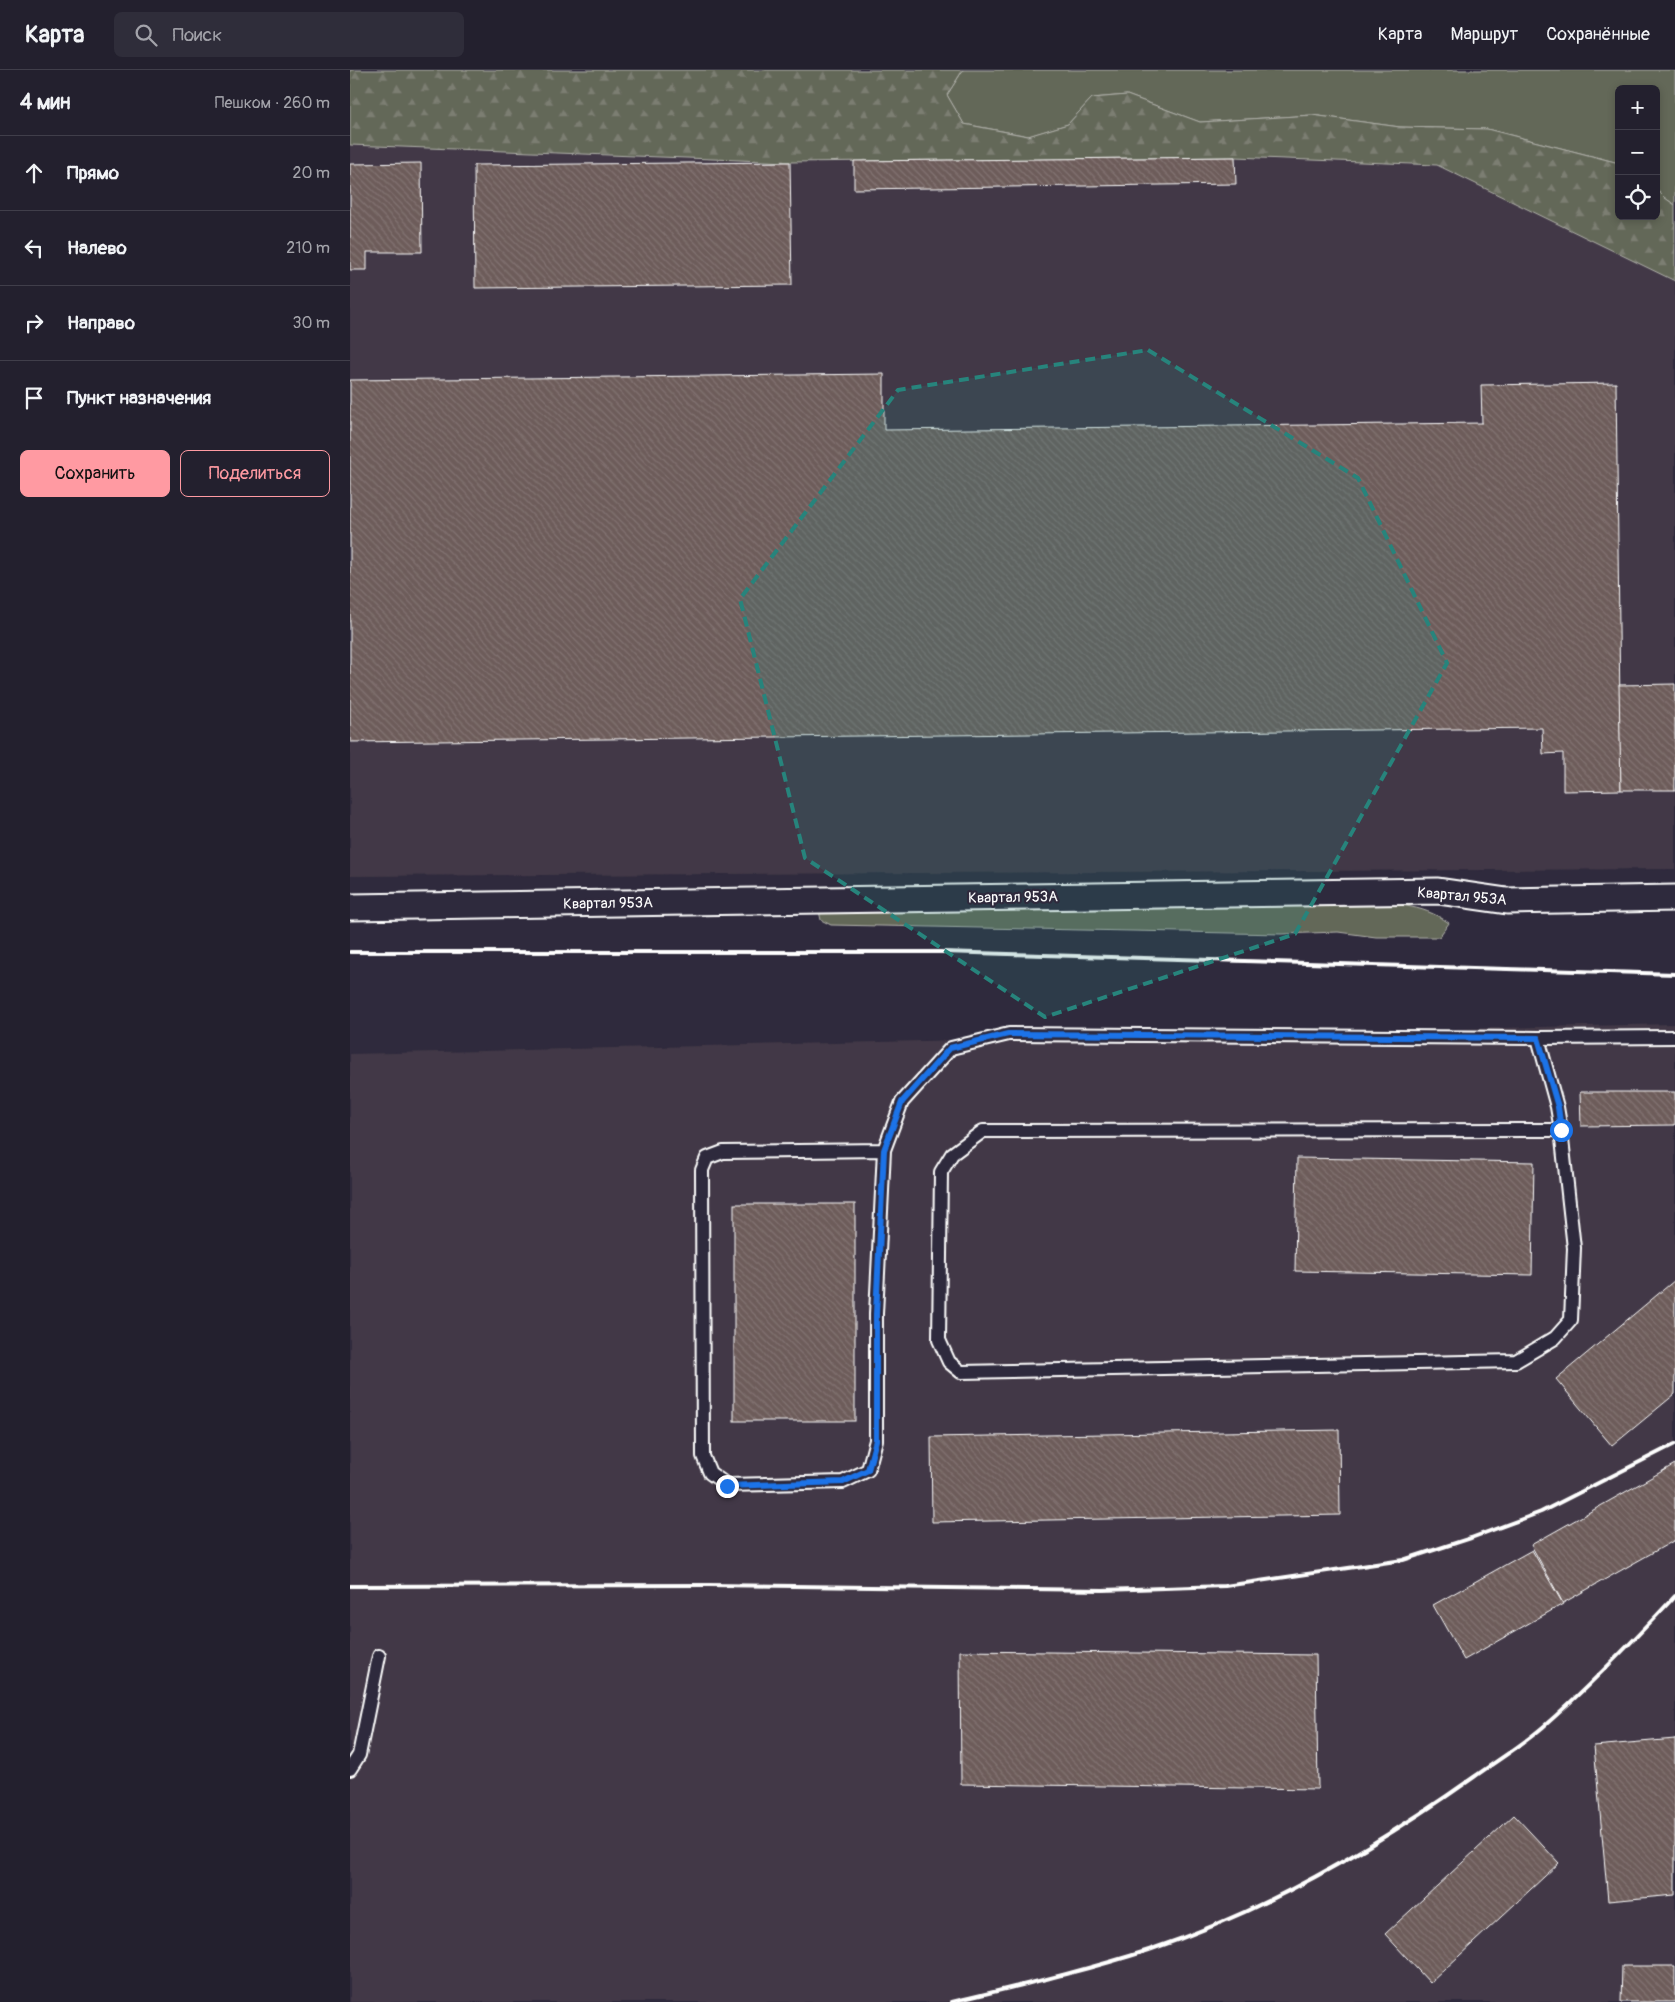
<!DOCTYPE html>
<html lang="ru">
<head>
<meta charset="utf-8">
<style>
  :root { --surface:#23202e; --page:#2f2d3a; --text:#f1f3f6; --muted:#a3a3aa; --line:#403e4a; --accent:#ff9aa2 }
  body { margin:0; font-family:Pangolin,sans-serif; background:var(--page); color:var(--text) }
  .controls { position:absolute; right:15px; top:15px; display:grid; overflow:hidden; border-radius:8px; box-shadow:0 2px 8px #0003 }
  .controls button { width:45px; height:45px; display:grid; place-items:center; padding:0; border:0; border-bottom:1px solid var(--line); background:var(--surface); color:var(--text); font:25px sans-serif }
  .stop { position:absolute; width:15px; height:15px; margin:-11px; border:4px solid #1a73e8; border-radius:50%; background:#fff }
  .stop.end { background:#1a73e8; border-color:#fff; box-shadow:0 1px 5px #0008 }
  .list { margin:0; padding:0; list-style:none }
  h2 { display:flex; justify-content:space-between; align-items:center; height:65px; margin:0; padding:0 20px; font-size:21px }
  h2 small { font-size:16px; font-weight:400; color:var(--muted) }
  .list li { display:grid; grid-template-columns:32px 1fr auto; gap:15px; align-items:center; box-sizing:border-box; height:75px; padding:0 20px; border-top:1px solid var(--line) }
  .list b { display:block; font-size:19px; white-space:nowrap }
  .list em { font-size:16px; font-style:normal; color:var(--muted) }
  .actions { display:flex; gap:10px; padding:15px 20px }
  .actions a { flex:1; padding:11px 0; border:1px solid var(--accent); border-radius:8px; text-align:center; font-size:18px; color:var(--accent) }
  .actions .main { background:var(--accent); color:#111 }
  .icon { flex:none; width:28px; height:28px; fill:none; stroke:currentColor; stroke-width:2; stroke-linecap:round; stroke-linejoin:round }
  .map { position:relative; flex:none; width:1325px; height:1932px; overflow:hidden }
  header { display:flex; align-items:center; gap:30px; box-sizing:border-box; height:70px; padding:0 25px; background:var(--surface); border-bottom:1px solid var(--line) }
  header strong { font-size:24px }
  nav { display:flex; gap:28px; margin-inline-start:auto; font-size:18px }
  .search { width:350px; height:45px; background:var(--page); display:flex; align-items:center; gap:12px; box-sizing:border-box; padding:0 18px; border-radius:8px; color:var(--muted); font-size:19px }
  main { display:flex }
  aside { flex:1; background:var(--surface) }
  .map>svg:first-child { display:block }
</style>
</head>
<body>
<header>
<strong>Карта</strong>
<div class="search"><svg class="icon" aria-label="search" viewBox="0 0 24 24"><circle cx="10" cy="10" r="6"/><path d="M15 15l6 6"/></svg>Поиск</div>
<nav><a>Карта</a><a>Маршрут</a><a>Сохранённые</a></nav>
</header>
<main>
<aside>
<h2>4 мин<small>Пешком · 260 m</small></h2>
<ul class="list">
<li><svg class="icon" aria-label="ahead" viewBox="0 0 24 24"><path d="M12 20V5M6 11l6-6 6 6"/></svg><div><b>Прямо</b></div><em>20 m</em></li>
<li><svg class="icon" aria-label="left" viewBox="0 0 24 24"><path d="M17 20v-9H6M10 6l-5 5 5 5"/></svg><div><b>Налево</b></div><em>210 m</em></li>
<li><svg class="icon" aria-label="right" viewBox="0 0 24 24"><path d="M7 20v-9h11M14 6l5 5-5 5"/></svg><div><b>Направо</b></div><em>30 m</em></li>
<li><svg class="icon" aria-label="arrive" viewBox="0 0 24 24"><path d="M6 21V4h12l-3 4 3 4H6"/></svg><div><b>Пункт назначения</b></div></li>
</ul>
<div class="actions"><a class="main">Сохранить</a><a>Поделиться</a></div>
</aside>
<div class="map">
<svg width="1325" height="1932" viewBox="0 0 1325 1932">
  <defs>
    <pattern id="forest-firs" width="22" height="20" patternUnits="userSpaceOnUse" patternTransform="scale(1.25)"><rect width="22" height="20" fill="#646759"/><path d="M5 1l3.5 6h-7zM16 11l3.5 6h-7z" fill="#7b7e72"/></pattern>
    <pattern id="building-back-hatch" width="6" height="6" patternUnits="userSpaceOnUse" patternTransform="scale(1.25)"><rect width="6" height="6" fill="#6d5c5a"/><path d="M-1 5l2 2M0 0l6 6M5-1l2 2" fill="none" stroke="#837473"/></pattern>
  </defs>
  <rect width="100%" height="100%" fill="#2f2a3d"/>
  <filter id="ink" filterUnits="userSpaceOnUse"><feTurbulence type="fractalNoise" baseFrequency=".02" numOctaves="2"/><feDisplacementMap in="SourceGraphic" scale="10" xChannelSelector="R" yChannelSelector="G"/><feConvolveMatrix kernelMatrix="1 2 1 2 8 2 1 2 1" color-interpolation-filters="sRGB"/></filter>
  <g filter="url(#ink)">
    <g fill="#423946">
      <path d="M0 75 440 92 885 87 1087 95 1325 211V799L0 806Z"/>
      <path d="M1325 954V1932H0V984Z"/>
    </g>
    <g fill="#646759" stroke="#b2b3ac">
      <path d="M613 0H1325V135L1315 128 1306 119V19H1269V93L1137 59 1050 57 962 45 850 52 777 25 742 28 718 54 679 66 614 54 597 25Z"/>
      <path d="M1008 833C1041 834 1071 833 1099 853L1089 867H1026L988 862 931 864 481 855 471 850 469 841Z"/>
    </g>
    <path fill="url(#forest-firs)" stroke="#b2b3ac" d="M0 0H613L597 25 614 54 678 66 718 54 742 28 777 25 850 52 962 45 1050 57 1137 59 1269 93V146H1306V119L1315 128 1325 135V211L1087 95 885 87 440 92 0 75Z"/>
    <g fill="url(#building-back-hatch)" stroke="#fff">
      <path d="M885 87 886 114 504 119V91Z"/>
      <path d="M440 92 442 215 125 218 124 95Z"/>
      <path d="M71 93 72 182H17V200H0V94Z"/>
      <path d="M534 304V360L1132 353 1131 315 1266 313 1271 720 1213 721V683L1193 684 1192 658 0 672V310Z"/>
      <path d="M1325 614V720H1271L1269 615Z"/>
      <path d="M1230 1022H1325V1055L1231 1056Z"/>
      <path d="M947 1088 1184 1092 1182 1205 945 1201Z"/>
      <rect x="384" y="1134" width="121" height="217"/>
      <path d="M1325 1210V1324L1262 1376 1206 1309Z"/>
      <path d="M989 1360 990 1445 582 1452 581 1367Z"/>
      <path d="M1325 1394V1470L1213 1533 1181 1475Z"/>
      <path d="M1182 1480 1213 1534 1114 1590 1083 1535Z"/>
      <path d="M610 1581 966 1585 968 1719 611 1714Z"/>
      <path d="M1325 1669V1825L1258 1831 1244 1676Z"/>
      <path d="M1164 1745 1209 1793 1080 1913 1035 1864Z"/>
      <path d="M1272 1896H1325V1932H1271Z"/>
    </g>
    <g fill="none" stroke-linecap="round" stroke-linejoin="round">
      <g stroke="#fff" stroke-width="16">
        <g id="lane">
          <path d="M1188 968 1207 1037 1211 1060 1224 1178 1221 1250 1205 1268 1166 1291 611 1302 599 1292 589 1270 591 1102 602 1084 633 1061 1211 1060"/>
          <path d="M534 1080 373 1082 357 1088 352 1100 353 1386 360 1403 377 1415 493 1412 518 1400 526 1370V1244L534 1080 552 1032 601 978 659 964 1188 968 1325 967"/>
          <path d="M0 1699 9 1685 29 1586"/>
        </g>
      </g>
      <g stroke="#fff" stroke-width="29">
        <path id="street" d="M0 837 1088 821 1157 831 1325 828"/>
      </g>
      <use href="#lane" stroke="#2f2a3d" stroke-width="12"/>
      <use href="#street" stroke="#2f2a3d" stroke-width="25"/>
      <g stroke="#fff" stroke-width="4">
        <path d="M0 882H593L1325 904"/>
        <path d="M0 1516 358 1515 753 1520 875 1516 1053 1490 1121 1468 1191 1442 1325 1374"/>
        <path d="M602 1932C668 1916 734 1901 799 1880 916 1841 1024 1778 1124 1707 1146 1691 1171 1676 1193 1657 1239 1617 1283 1571 1325 1526"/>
      </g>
    </g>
  </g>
  <g fill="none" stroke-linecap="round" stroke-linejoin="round" filter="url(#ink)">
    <path stroke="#1a73e8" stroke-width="6" d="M377 1416 493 1412 518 1400 526 1370V1244L534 1080 552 1032 600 978 658 964 1188 968 1208 1037 1211 1060"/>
  </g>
  <path fill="#27847c" fill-opacity="0.2" stroke="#27847c" stroke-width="4" stroke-dasharray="10 6" stroke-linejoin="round" d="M798 280 1008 408 1097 593 945 864 695 947 455 788 390 529 548 320Z"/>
  <g text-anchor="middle" stroke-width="4.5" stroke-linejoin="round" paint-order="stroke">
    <g font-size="15" fill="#fff" stroke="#2f2a3d">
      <text transform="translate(1112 826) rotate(5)" y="5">Квартал 953А</text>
      <text transform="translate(663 827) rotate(-1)" y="5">Квартал 953А</text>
      <text transform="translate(258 833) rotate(-1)" y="5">Квартал 953А</text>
    </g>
  </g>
</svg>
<div class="controls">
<button>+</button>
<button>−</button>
<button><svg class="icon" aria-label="locate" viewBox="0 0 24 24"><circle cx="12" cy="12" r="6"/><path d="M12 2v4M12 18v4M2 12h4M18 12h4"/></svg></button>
</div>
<div class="stop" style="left:1211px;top:1060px"></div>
<div class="stop end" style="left:377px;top:1416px"></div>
</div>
</main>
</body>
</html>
